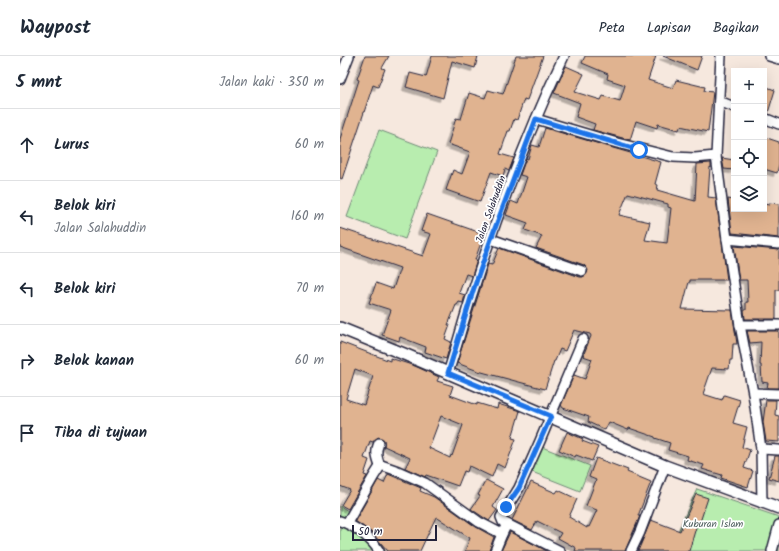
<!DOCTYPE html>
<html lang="id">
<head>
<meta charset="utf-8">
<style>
  :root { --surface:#fff; --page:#f6f6f7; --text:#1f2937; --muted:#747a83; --line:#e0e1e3 }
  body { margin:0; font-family:Kalam,sans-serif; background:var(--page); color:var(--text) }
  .controls { position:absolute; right:12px; top:12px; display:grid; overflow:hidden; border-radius:0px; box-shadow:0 4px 16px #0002 }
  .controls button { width:36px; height:36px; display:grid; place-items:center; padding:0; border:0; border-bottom:1px solid var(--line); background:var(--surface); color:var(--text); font:20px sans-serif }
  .scale { position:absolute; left:12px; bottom:10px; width:85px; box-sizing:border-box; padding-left:4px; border:2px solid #22223b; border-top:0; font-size:11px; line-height:14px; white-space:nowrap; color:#22223b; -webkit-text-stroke:3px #fff; paint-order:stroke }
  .stop { position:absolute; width:12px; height:12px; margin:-9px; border:3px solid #1a73e8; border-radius:50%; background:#fff }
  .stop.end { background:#1a73e8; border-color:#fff; box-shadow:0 1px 4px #0008 }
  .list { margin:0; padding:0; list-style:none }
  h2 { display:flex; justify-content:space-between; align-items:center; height:52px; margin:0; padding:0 16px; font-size:17px }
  h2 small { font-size:13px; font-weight:400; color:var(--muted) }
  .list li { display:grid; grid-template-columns:26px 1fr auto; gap:12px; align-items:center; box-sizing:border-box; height:72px; padding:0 16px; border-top:1px solid var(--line) }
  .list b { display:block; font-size:15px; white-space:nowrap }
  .list p { margin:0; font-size:13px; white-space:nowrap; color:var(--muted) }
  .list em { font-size:13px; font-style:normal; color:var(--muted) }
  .icon { flex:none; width:22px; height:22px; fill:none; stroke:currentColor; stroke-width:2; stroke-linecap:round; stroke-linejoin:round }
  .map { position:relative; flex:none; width:439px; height:495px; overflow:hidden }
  header { display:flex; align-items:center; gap:24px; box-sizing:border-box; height:56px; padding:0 20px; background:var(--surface); border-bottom:1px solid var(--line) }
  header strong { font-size:19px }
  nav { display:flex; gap:22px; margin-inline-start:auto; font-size:14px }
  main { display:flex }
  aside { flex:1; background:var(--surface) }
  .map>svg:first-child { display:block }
</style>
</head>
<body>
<header>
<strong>Waypost</strong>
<nav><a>Peta</a><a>Lapisan</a><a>Bagikan</a></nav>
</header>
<main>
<aside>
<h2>5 mnt<small>Jalan kaki · 350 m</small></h2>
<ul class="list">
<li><svg class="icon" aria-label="ahead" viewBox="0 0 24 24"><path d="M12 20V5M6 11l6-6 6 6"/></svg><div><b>Lurus</b></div><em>60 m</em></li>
<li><svg class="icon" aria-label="left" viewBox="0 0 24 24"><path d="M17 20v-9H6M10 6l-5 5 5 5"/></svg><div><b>Belok kiri</b><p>Jalan Salahuddin</p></div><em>160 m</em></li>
<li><svg class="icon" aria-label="left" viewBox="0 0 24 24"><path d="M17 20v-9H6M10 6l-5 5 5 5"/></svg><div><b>Belok kiri</b></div><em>70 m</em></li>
<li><svg class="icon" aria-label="right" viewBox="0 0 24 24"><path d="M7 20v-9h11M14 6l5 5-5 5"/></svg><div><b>Belok kanan</b></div><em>60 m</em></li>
<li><svg class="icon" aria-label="arrive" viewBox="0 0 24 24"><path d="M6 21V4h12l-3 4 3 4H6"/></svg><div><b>Tiba di tujuan</b></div></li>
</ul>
</aside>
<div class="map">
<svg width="439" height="495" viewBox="0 0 439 495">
  <defs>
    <filter id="shadow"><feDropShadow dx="-3.5" dy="3.5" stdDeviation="0" flood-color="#0004"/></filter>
  </defs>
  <rect width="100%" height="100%" fill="#f6e8de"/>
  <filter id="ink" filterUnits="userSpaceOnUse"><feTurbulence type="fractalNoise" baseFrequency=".025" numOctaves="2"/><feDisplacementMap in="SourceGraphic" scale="8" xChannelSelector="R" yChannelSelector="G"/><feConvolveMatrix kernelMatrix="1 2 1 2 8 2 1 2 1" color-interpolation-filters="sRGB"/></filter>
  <g filter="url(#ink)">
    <g fill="#b8edaf" stroke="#6d8875">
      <path d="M39 74 97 96 65 183 7 161Z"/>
      <path d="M202 391 250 410 240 435 192 416Z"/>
      <path d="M357 433 439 461V495H328L336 480Z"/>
      <path d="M0 450 11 457 6 471 34 493 35 495H0Z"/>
    </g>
    <g fill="#e0b390" stroke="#22223b" fill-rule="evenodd" filter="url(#shadow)">
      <path d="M25 0H49L42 12 45 13 38 31 33 29 2 123 0 122V83L19 24 17 23Z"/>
      <path d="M92 0H138L135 12 112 5 103 42 66 31 70 17 86 21Z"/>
      <path d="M176 0H203L187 44 184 43 177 64 174 63 170 75H168L160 98 174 102 169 115 165 113 163 120 151 116 140 146 106 134 113 114 122 118 130 96 108 88 116 62 121 63 129 37 145 42 148 34 163 38Z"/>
      <path d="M245 0H316L308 24 333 32 336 24 365 31 364 35 373 36 368 76 340 70 339 74 318 68 317 72 296 65 290 84 253 74 255 68 236 61 240 47 214 37 226 10 244 18 235 36 261 44 263 40 280 45 285 29 267 23 268 18 242 7Z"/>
      <path d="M323 0H362L357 14Z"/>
      <path d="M424 30 435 34 428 57 424 56Z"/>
      <path d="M205 72 321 106 315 128 318 129 317 134 355 145 357 108 371 107V112L370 111 368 141 376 142 387 224H350V226H349L342 253 392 254 397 288H393L392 304H390L389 313 372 312 363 338 382 344 384 339 400 344 393 367 407 371 402 391 410 394 404 412 413 415 408 431 381 422 382 419 362 413 364 409 347 404 348 400 328 394 330 387 315 382V381L289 372 288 374 269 366 265 374 248 366 249 361 223 352 221 349 234 319 245 323 252 303 243 300 251 280 250 278 234 274 225 295 220 293 215 305H214L205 333 138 315 117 307 148 208 152 209 159 192 240 221H243L247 217 248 214 244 209 196 192 202 180 185 174 188 167 166 159 171 145 178 148 187 121 180 119 186 102 188 103 192 89 199 91ZM288 137 328 148V151L331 152 327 187 305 184 310 166 279 159Z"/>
      <path d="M424 81 439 86V108L437 117 424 113Z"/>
      <path d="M382 102 394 104V114L384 113Z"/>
      <path d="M388 143 394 144V153H424V148L429 149V147L439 148V182L392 177Z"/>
      <path d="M87 158 144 178 135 204H137L132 220 126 218 119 237 125 239 123 247 119 246 117 249H116L108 269H110L105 283 111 286 106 303 85 296 86 291 60 281 59 285 42 279 51 254 29 247 36 227 53 233 60 212 0 191V172L83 200 91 178 81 175Z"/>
      <path d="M394 190 439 194V234H436V263H405L404 254H406V246H408L407 224H399Z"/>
      <path d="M407 275H439V332H427L428 327 422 326 421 309H420L421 286 410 287Z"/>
      <path d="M0 286 50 305V302L75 310 99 321 97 325 113 330 110 339 137 349V347L157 353 158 348 180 355 172 382 176 383 165 412 157 408 152 421 129 410 127 416 124 415 118 430 86 419 85 421 65 412 70 402 44 390V384L38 381 33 386 30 385 24 402 29 404 24 419 27 420 8 453 1 449 10 434 0 430ZM15 313 33 320 24 349 6 343ZM101 360 123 369 112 400 111 399 110 402 89 392Z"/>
      <path d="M426 344H436L435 359 439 360V386L426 385 423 366Z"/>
      <path d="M227 376 243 383 242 385 258 391 252 405 236 399 235 401 219 394Z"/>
      <path d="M435 400H439V425L429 422Z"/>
      <path d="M256 402 288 414 287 416 311 426 298 460H300L285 495H235L236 492 218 482 221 477 197 465 192 474 172 464 191 426 216 437 218 434 237 443 229 461 247 472V470L249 471 257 454 246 450 256 424 249 421Z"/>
      <path d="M48 418 81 432 80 435 94 441 136 471 154 481 149 495H125L130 482 96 461 80 495H48L31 476 15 465 38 424 44 427Z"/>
      <path d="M146 424 163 433 153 451 157 454 149 465 131 453 140 440 138 439Z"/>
      <path d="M356 438 368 442 359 469 357 468 349 495H298L311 464 340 475Z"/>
      <path d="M170 476 207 495H161Z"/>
    </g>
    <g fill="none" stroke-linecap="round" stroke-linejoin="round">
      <g stroke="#22223b" stroke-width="12">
        <g id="minor">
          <path d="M381 0 376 100 387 183 400 269 413 337 421 393 422 447"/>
          <path d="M429 0 439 3"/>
          <path d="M0 23 9 0"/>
          <path d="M379 45 394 51"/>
          <path d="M424 62 439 68"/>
          <path d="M196 63 277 87 333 101 355 102 376 100"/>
          <path d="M151 183 242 215"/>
          <path d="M387 183 439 188"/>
          <path d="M400 269H439"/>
          <path d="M108 317C117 290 124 262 133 235 158 156 188 76 224 0"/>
          <path d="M413 337 439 338"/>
          <path d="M39 387C35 396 37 402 40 410"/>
          <path d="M421 393 439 394"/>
          <path d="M0 465C14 469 31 482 39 495"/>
          <path d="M7 467 34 420 41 409 58 415 85 427 139 466 162 478 167 468"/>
          <path d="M155 495 162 478"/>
          <path d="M220 495 163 466 161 461 179 432 200 385 243 283"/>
          <path d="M291 495 300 476 325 410"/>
          <path d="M432 495 439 469"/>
        </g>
      </g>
      <g stroke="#22223b" stroke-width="14">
        <path id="tertiary" d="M0 272 64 298 325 410 439 452"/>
      </g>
      <use href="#minor" stroke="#fff" stroke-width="9"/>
      <use href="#tertiary" stroke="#fff" stroke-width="11"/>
    </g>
  </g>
  <g fill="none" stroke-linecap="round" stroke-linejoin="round" filter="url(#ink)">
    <path stroke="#1a73e8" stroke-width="5" d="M166 451 179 432 211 360 108 317 133 235 151 183 196 63 299 94"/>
  </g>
  <g text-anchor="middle" stroke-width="3.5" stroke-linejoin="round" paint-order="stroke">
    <g font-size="10" fill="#22223b" stroke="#fff">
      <text transform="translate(150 153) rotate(-70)" y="4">Jalan Salahuddin</text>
    </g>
    <g font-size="10" fill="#4f5f5e" stroke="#fff">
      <text x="373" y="471">Kuburan Islam</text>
    </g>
  </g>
</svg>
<div class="controls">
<button>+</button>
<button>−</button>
<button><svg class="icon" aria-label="locate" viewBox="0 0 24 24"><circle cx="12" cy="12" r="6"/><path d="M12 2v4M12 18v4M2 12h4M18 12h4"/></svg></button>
<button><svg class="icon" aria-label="layers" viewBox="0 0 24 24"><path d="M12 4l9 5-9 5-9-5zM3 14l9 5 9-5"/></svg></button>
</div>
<div class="scale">50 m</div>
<div class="stop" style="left:299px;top:94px"></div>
<div class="stop end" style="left:166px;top:451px"></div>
</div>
</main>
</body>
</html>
